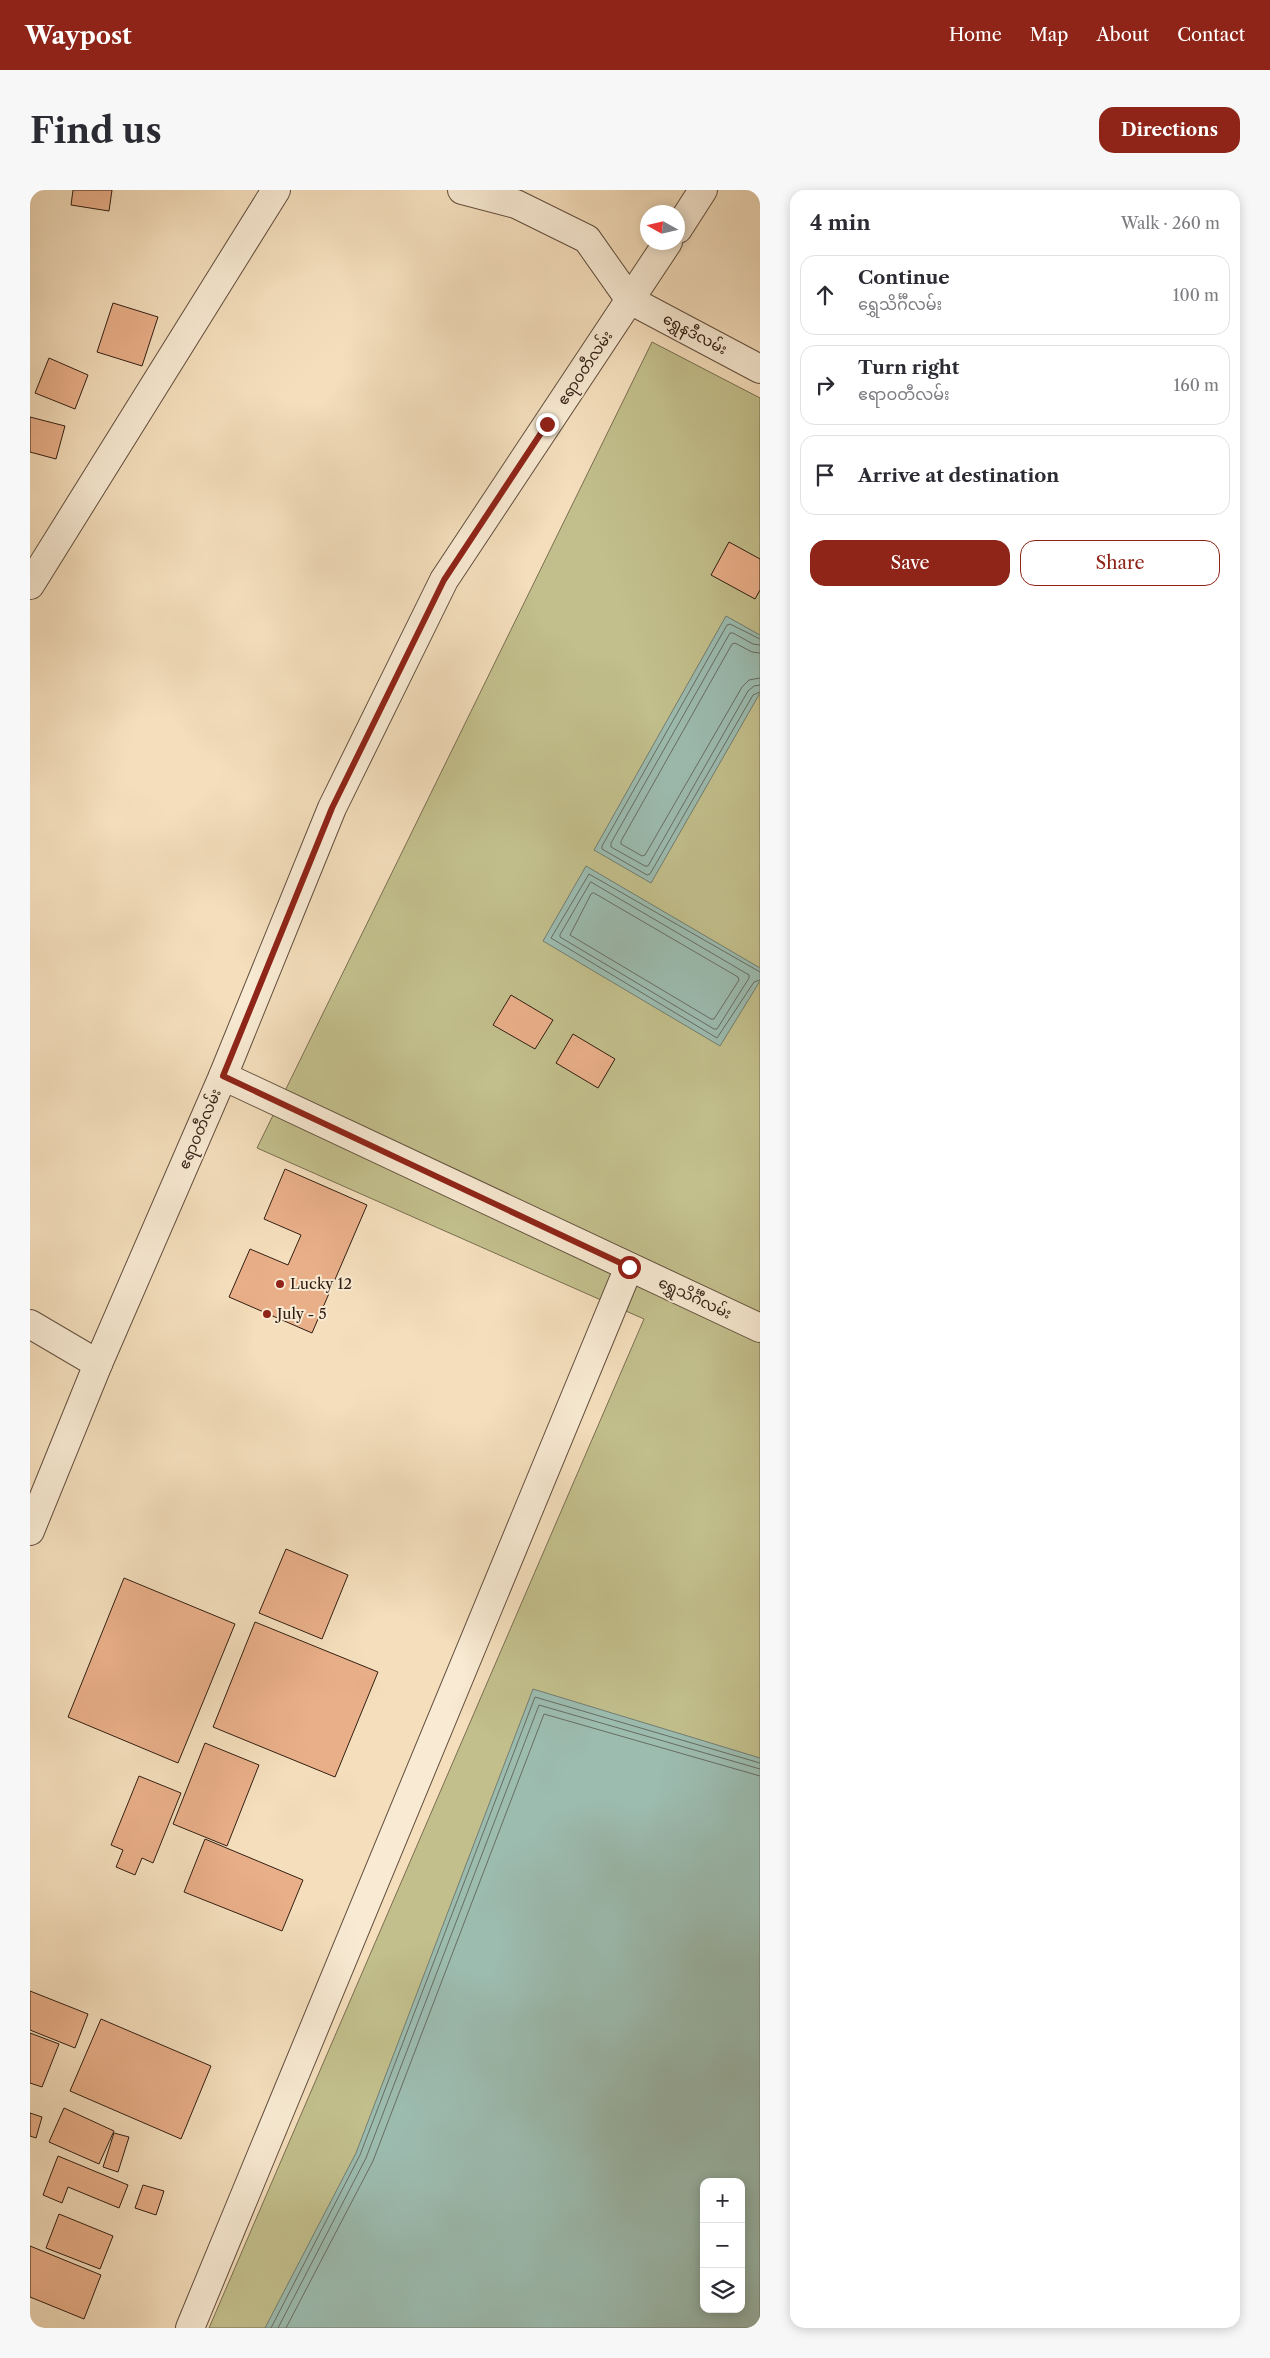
<!DOCTYPE html>
<html lang="en">
<head>
<meta charset="utf-8">
<style>
  :root { --surface:#fff; --page:#f7f7f7; --text:#2b2b33; --muted:#7c7c81; --line:#e1e1e2; --accent:#8f2418 }
  body { margin:0; font-family:"Libre Caslon Text","Noto Sans Myanmar",serif; background:var(--page); color:var(--text) }
  .controls { position:absolute; right:15px; bottom:15px; display:grid; overflow:hidden; border-radius:10px; box-shadow:0 2px 12px #0003 }
  .controls button { width:45px; height:45px; display:grid; place-items:center; padding:0; border:0; border-bottom:1px solid var(--line); background:var(--surface); color:var(--text); font:25px sans-serif }
  .compass { position:absolute; left:610px; top:15px; width:45px; height:45px; border-radius:50%; background:var(--surface); box-shadow:0 2px 12px #0003; rotate:278deg }
  .stop { position:absolute; width:15px; height:15px; margin:-11px; border:4px solid #8f2418; border-radius:50%; background:#fff }
  .stop.end { background:#8f2418; border-color:#fff; box-shadow:0 1px 5px #0008 }
  .list { margin:0; padding:0; list-style:none }
  h2 { display:flex; justify-content:space-between; align-items:center; height:65px; margin:0; padding:0 20px; font-size:21px }
  h2 small { font-size:16px; font-weight:400; color:var(--muted) }
  .list li { display:grid; grid-template-columns:32px 1fr auto; gap:15px; align-items:center; box-sizing:border-box; height:80px; margin:0 10px 10px; padding:0 10px; border:1px solid var(--line); border-radius:15px }
  .list b { display:block; font-size:19px; white-space:nowrap }
  .list p { margin:0; font-size:16px; white-space:nowrap; color:var(--muted) }
  .list em { font-size:16px; font-style:normal; color:var(--muted) }
  .actions { display:flex; gap:10px; padding:15px 20px }
  .actions a { flex:1; padding:11px 0; border:1px solid var(--accent); border-radius:15px; text-align:center; font-size:18px; color:var(--accent) }
  .actions .main { background:var(--accent); color:#fff }
  .icon { flex:none; width:28px; height:28px; fill:none; stroke:currentColor; stroke-width:2; stroke-linecap:round; stroke-linejoin:round }
  .map { position:relative; flex:none; width:730px; height:2138px; overflow:hidden; border-radius:15px }
  header { display:flex; align-items:center; gap:30px; box-sizing:border-box; height:70px; padding:0 25px; background:var(--accent); color:#fff }
  header strong { font-size:24px }
  nav { display:flex; gap:28px; margin-inline-start:auto; font-size:18px }
  .intro { display:flex; align-items:center; justify-content:space-between; box-sizing:border-box; height:120px; padding:0 30px }
  h1 { margin:0; font-size:35px }
  .button { padding:12px 22px; border-radius:15px; background:var(--accent); color:#fff; font-size:18px; font-weight:700 }
  main { display:flex; gap:30px; padding:0 30px }
  aside { flex:1; background:var(--surface); border-radius:15px; box-shadow:0 2px 12px #0003 }
  .map>svg:first-child { display:block }
</style>
</head>
<body>
<header>
<strong>Waypost</strong>
<nav><a>Home</a><a>Map</a><a>About</a><a>Contact</a></nav>
</header>
<div class="intro"><h1>Find us</h1><a class="button">Directions</a></div>
<main>
<div class="map">
<svg width="730" height="2138" viewBox="0 0 730 2138">
  <rect width="100%" height="100%" fill="#f4debc"/>
  <filter id="stains"><feTurbulence type="fractalNoise" baseFrequency=".004" numOctaves="4"/><feColorMatrix values="0 0 0 0 .2 0 0 0 0 .09 0 0 0 0 .02 0 0 0 .5 -.17"/></filter>
  <radialGradient id="worn" r=".72"><stop offset=".6" stop-color="#630" stop-opacity="0"/><stop offset="1" stop-color="#630" stop-opacity=".3"/></radialGradient>
  <path fill="#c2bf8c" stroke="#7a6e50" fill-rule="evenodd" d="M622 152 730 208V2138H179L614 1129 227 958ZM674 1992H711V2119H674Z"/>
  <g fill="#9cbcb0" stroke="#727d71" fill-rule="evenodd">
    <path d="M696 426 730 445V503L621 693 564 660Z"/>
    <path d="M556 676 730 778V791L690 856 513 751Z"/>
    <path d="M503 1499 730 1568V2138H235L326 1963ZM674 1992H711V2119H674Z"/>
  </g>
  <g fill="none" stroke-linecap="round" stroke-linejoin="round">
    <g stroke="#676d62" stroke-width="1">
      <path d="M730 449 700 434 697 435 572 656V659L617 685 620 684 723 505 730 502"/>
      <path d="M730 455 723 454 703 443H700L581 653V657L615 676H618L718 501 724 496 730 495"/>
      <path d="M730 463 722 462 705 453 702 454 591 651V654L612 666 615 665 712 497 719 490 730 488"/>
      <path d="M561 692 719 785V788L687 839H684L530 747V745Z"/>
      <path d="M564 703 708 787 709 790 684 829H681L540 745 561 704Z"/>
      <path d="M730 782 559 684 521 748 687 848 724 792 730 790"/>
      <path d="M241 2138 330 1965 505 1507 730 1573"/>
      <path d="M248 2138 336 1968 509 1515 730 1579"/>
      <path d="M256 2138 343 1971 514 1524 730 1586"/>
    </g>
  </g>
  <g fill="#e9af89" stroke="#321e13">
    <path d="M43 0H82L79 21 41 15Z"/>
    <path d="M83 113 128 127 112 176 67 162Z"/>
    <path d="M19 168 58 185 45 219 5 203Z"/>
    <path d="M0 227 35 236 26 269 0 262Z"/>
    <path d="M699 352 730 369V400L725 409 681 385Z"/>
    <path d="M481 805 523 830 505 859 463 835Z"/>
    <path d="M543 844 585 869 568 898 526 873Z"/>
    <path d="M255 979 337 1015 282 1143 199 1107 220 1059 258 1075 271 1045 234 1029Z"/>
    <path d="M256 1359 318 1385 292 1449 229 1423Z"/>
    <path d="M94 1388 205 1434 148 1573 38 1527Z"/>
    <path d="M225 1432 348 1482 305 1587 183 1537Z"/>
    <path d="M175 1553 229 1575 197 1656 143 1634Z"/>
    <path d="M109 1586 151 1603 123 1673 112 1668 105 1685 86 1677 93 1660 81 1655Z"/>
    <path d="M175 1649 273 1690 252 1741 154 1702Z"/>
    <path d="M0 1801 58 1824 45 1858 0 1840Z"/>
    <path d="M71 1829 181 1876 151 1949 40 1901Z"/>
    <path d="M0 1843 29 1854 12 1897 0 1893Z"/>
    <path d="M34 1918 84 1941 69 1974 19 1952Z"/>
    <path d="M0 1923 12 1927 6 1948 0 1946Z"/>
    <path d="M84 1943 99 1947 88 1982 73 1977Z"/>
    <path d="M28 1966 98 1995 89 2018 38 1997 32 2013 13 2005Z"/>
    <path d="M113 1995 134 2001 126 2025 105 2018Z"/>
    <path d="M29 2024 83 2046 70 2079 16 2058Z"/>
    <path d="M0 2056 71 2085 54 2129 0 2107Z"/>
  </g>
  <g fill="none" stroke-linecap="round" stroke-linejoin="round">
    <g stroke="#624e3d" stroke-width="30">
      <g id="minor">
        <path d="M432 0 486 14 557 49 600 110 730 179"/>
        <path d="M648 39 673 0"/>
        <path d="M0 395 246 0"/>
        <path d="M193 886 730 1138"/>
        <path d="M0 1134 68 1174"/>
        <path d="M0 1341 68 1174 193 886 302 618 414 390 638 52"/>
        <path d="M160 2138 599 1077"/>
      </g>
    </g>
    <use href="#minor" stroke="#f8ead3" stroke-width="28"/>
  </g>
  <g fill="none" stroke-linecap="round" stroke-linejoin="round">
    <path stroke="#8f2418" stroke-width="6" d="M517 234 414 390 302 618 193 886 599 1077"/>
  </g>
  <g fill="#8f2418" stroke="#f8ead3" stroke-width="2">
    <circle cx="250" cy="1094" r="5"/>
    <circle cx="237" cy="1124" r="5"/>
  </g>
  <g text-anchor="middle" stroke-width="4" stroke-linejoin="round" paint-order="stroke">
    <g font-size="15" fill="#321e13" stroke="#f8ead3">
      <text transform="translate(665 144) rotate(28)" y="5">ရွှေနဒီလမ်း</text>
      <text transform="translate(555 178) rotate(-56)" y="5">ဧရာဝတီလမ်း</text>
      <text transform="translate(170 939) rotate(-67)" y="5">ဧရာဝတီလမ်း</text>
      <text transform="translate(665 1108) rotate(25)" y="5">ရွှေသိင်္ဂီလမ်း</text>
    </g>
    <g font-size="15" fill="#321e13" stroke="#f8ead3" text-anchor="start">
      <text x="260" y="1099">Lucky 12</text>
      <text x="247" y="1129">July - 5</text>
    </g>
  </g>
  <rect width="100%" height="100%" filter="url(#stains)"/>
  <rect width="100%" height="100%" fill="url(#worn)"/>
</svg>
<div class="controls">
<button>+</button>
<button>−</button>
<button><svg class="icon" aria-label="layers" viewBox="0 0 24 24"><path d="M12 4l9 5-9 5-9-5zM3 14l9 5 9-5"/></svg></button>
</div>
<svg class="compass" viewBox="-18 -18 36 36"><path d="M0-13l5 13h-10z" fill="#e53935"/><path d="M0 13l5-13h-10z" fill="#7c7c81"/></svg>
<div class="stop" style="left:599px;top:1077px"></div>
<div class="stop end" style="left:517px;top:234px"></div>
</div>
<aside>
<h2>4 min<small>Walk · 260 m</small></h2>
<ul class="list">
<li><svg class="icon" aria-label="ahead" viewBox="0 0 24 24"><path d="M12 20V5M6 11l6-6 6 6"/></svg><div><b>Continue</b><p>ရွှေသိင်္ဂီလမ်း</p></div><em>100 m</em></li>
<li><svg class="icon" aria-label="right" viewBox="0 0 24 24"><path d="M7 20v-9h11M14 6l5 5-5 5"/></svg><div><b>Turn right</b><p>ဧရာဝတီလမ်း</p></div><em>160 m</em></li>
<li><svg class="icon" aria-label="arrive" viewBox="0 0 24 24"><path d="M6 21V4h12l-3 4 3 4H6"/></svg><div><b>Arrive at destination</b></div></li>
</ul>
<div class="actions"><a class="main">Save</a><a>Share</a></div>
</aside>
</main>
</body>
</html>
